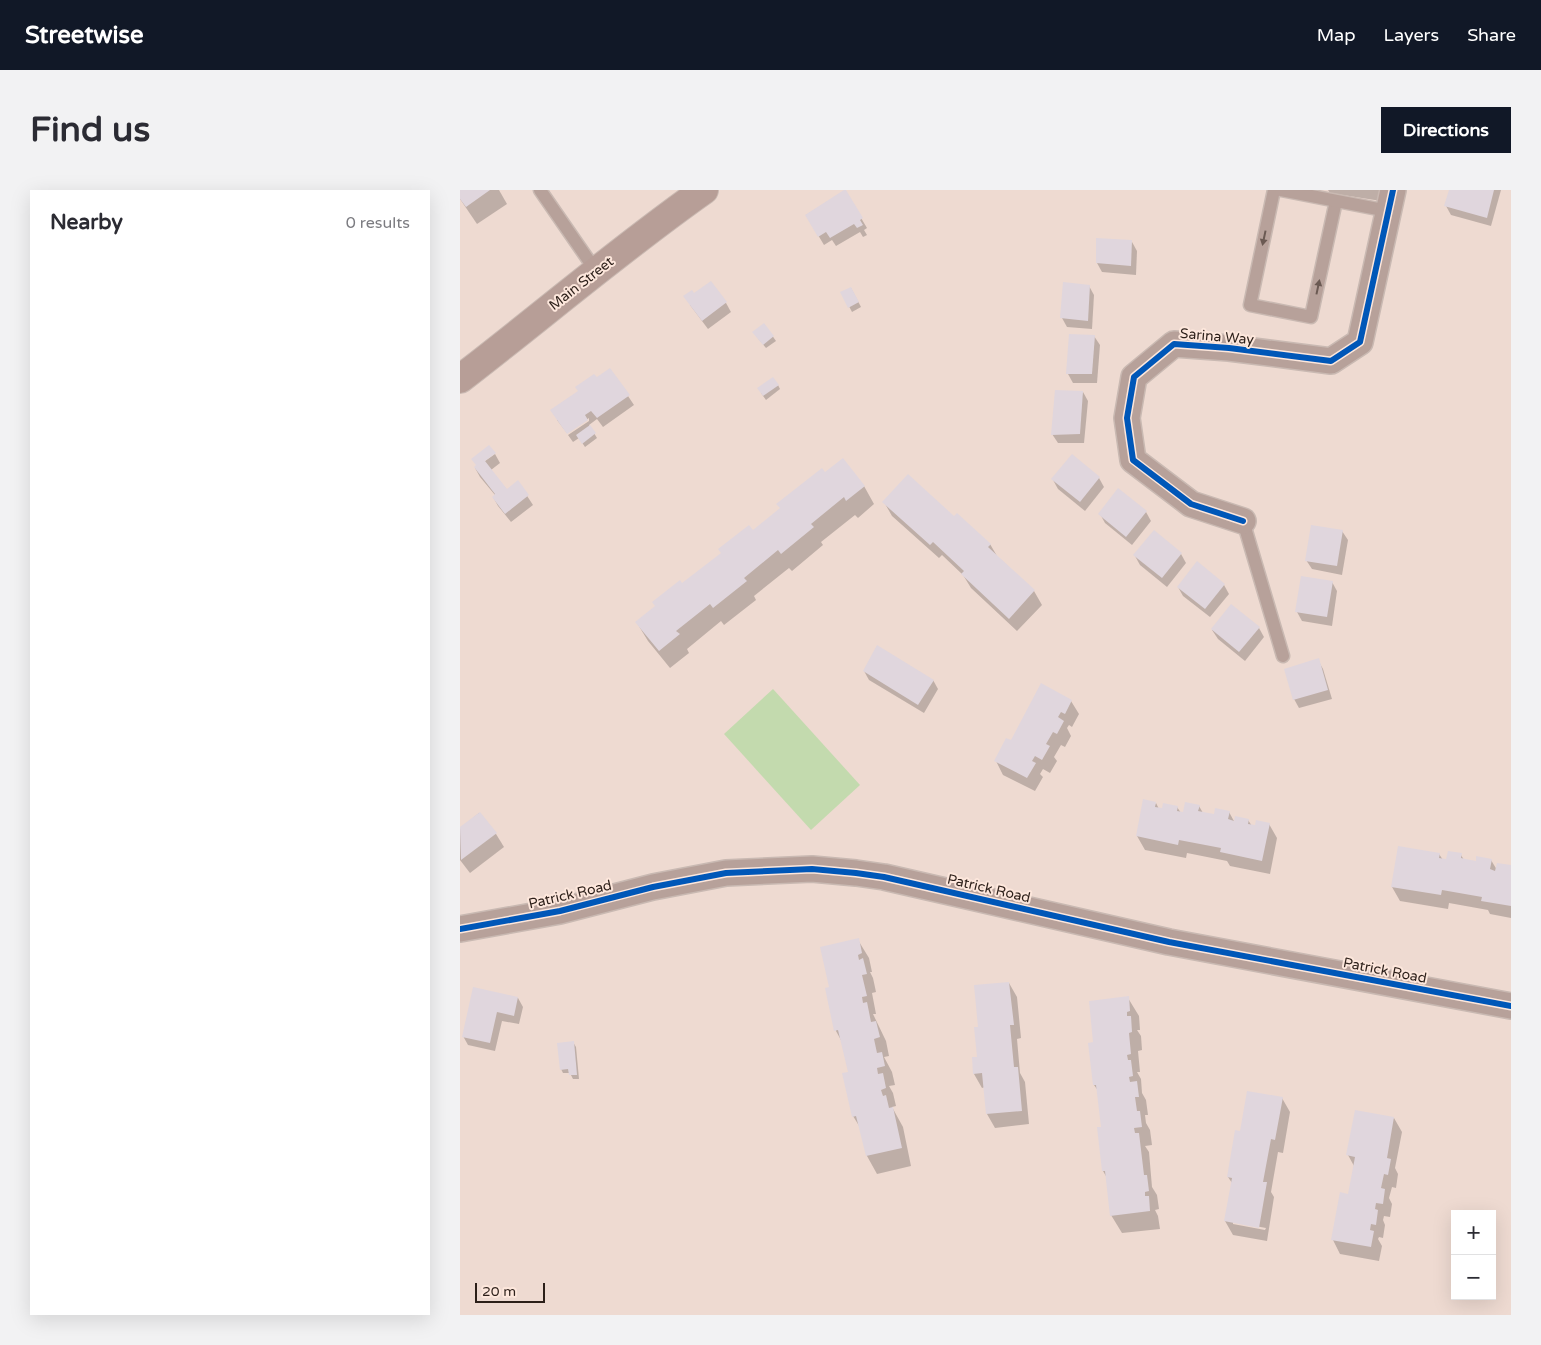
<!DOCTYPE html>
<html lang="en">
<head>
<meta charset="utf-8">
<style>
  :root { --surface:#fff; --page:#f2f2f3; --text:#2b2b33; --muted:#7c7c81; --line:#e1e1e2; --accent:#111827 }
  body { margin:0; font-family:"Varela Round",sans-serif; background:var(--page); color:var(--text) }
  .controls { position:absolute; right:15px; bottom:15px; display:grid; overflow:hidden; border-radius:0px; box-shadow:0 5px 20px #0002 }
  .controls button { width:45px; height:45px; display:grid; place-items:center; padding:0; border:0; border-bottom:1px solid var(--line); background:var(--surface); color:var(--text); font:25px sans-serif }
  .scale { position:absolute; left:15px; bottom:12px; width:70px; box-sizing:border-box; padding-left:5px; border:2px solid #2c1f19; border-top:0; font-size:14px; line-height:18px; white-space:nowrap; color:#2c1f19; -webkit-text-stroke:4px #fde7dc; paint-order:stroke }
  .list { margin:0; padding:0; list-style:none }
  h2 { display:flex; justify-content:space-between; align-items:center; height:65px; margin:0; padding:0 20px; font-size:21px }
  h2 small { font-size:16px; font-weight:400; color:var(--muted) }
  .map { position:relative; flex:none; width:1051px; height:1125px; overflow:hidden; border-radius:0px }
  header { display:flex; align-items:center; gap:30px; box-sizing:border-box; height:70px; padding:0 25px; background:var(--accent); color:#fff }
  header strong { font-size:24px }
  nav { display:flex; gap:28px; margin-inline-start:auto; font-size:18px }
  .intro { display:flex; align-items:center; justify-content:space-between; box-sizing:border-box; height:120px; padding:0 30px }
  h1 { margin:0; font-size:35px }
  .button { padding:12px 22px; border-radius:0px; background:var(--accent); color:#fff; font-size:18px; font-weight:700 }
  main { display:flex; gap:30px; padding:0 30px }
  aside { flex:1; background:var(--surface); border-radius:0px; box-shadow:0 5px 20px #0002 }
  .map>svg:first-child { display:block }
</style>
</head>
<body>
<header>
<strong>Streetwise</strong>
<nav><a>Map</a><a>Layers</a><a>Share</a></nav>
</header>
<div class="intro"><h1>Find us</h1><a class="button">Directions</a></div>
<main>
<aside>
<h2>Nearby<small>0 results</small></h2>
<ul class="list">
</ul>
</aside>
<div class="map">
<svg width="1051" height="1125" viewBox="0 0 1051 1125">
  <rect width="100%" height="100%" fill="#eedad1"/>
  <path fill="#c3daae" d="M313 499 400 595 351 640 264 544Z"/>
  <g fill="#0003" fill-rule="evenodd">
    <path d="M0 0H39L47 14 17 34 0 9Z"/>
    <path d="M868 0H923L921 11 870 3Z"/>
    <path d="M990 0H1041L1031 36 991 25 986 16Z"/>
    <path d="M385 1 407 38 404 40 407 45 403 47 400 42 376 56 372 50 364 55 346 25Z"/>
    <path d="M672 52 677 61 676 85 642 82 637 73Z"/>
    <path d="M629 96 634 105 632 139 607 137 602 128Z"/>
    <path d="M391 98 401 117 392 122 382 103Z"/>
    <path d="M266 113 271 122 248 139 230 115Z"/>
    <path d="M304 134 316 151 306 158 296 146Z"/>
    <path d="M634 146 640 155 637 193H613L608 184Z"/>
    <path d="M318 195 320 199 306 210 301 203Z"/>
    <path d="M623 202 628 211 624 253H598L592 244Z"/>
    <path d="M168 206 174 215 143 237 137 229 129 235 137 248 125 257 119 248 113 252 108 245 129 231V228L107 243 97 230Z"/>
    <path d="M35 264 40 273 31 280 47 300 58 292 73 315 51 332 38 316 33 307 35 305 20 287 15 278Z"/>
    <path d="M365 284 404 296 414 314 398 328 395 325 361 352 363 355 332 381 329 378 294 406 296 410 264 435 261 431 227 459 229 463 210 478 188 451 177 433 222 395 293 342Z"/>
    <path d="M639 288 644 297 625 321 598 299 593 290Z"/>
    <path d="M424 312 530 354 537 366 574 401 582 415 557 441 511 398 503 385 482 365 479 368 432 326Z"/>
    <path d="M686 322 691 331 672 355 645 333 640 324Z"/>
    <path d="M882 341 888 350 882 385 852 379 846 370Z"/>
    <path d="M721 364 726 373 707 397 680 375 675 366Z"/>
    <path d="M872 392 877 401 872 436 842 431 837 422Z"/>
    <path d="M764 395 769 404 750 427 723 406 718 397Z"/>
    <path d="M799 438 804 447 785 471 758 449 752 440Z"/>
    <path d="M858 470 863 479 872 509 839 518 834 509Z"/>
    <path d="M404 481 473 490 478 499 464 523 409 490Z"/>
    <path d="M611 511 619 524 612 537 609 535 607 538 611 546 605 557 601 555 594 567 597 571 590 583 583 579 580 584 583 587 575 601 543 585 536 571 552 552Z"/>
    <path d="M696 613 699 619 717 617 721 623 724 624 739 616 743 623 755 626 769 622 775 633 788 630 792 636 809 634 817 648 810 684 770 676 767 671 727 663 726 668 685 660 677 646Z"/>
    <path d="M19 623 36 644 44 657 10 683 0 670V639Z"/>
    <path d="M979 664 983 670 987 671 1001 665 1004 670 1017 672 1031 670 1037 680 1051 677V728L1030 724 1028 720 989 713 988 719 940 711 932 697Z"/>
    <path d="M398 750 409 768 412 782H410L413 788 416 802 412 803 416 824H413L426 851 429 866 424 867 432 882 435 895 429 896 433 903 436 916 432 917 443 937 451 976 417 984 407 966 401 939 393 926 389 883 382 852 376 841 366 799 371 798Z"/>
    <path d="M549 793 557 807 561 848 557 849 560 883 565 892 569 934 535 938 527 924 525 897 522 898 514 884 519 868 520 838Z"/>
    <path d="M14 799 58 808 63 817 59 834 42 831 35 861 8 855 3 846Z"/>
    <path d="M668 808 679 826 680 840H677L681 846 682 860 678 861 680 882H677L681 889 682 903 686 910 688 925H685L686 933 690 940 692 955 685 956 689 962 692 997 697 1005 699 1019 695 1020 698 1026 700 1039 662 1043 651 1025 647 988 643 981 638 938H642L639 902 634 895 635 853Z"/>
    <path d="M113 852 116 857 119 889H113L110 883H103L101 879Z"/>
    <path d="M822 908 830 922 823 963 818 962 811 1002 814 1007 807 1051 773 1045 765 1031 772 993 768 987 781 942ZM773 1032 806 1038 805 1040 773 1034Z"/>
    <path d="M934 928 942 942 935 978 938 984 936 998 932 997 929 1008 932 1014 930 1027 924 1026 923 1030 925 1035 923 1048 919 1047 918 1049 922 1056 919 1071 880 1064 873 1050 889 1005 894 976 888 965Z"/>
  </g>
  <g fill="#e0d6dd">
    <path d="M0 0H30L6 17 0 9Z"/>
    <path d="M384 0H386L403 28 400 30 403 35 397 38 394 34 370 48 366 42 358 47 345 25Z"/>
    <path d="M989 0H1034L1027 28 984 16Z"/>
    <path d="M636 48 672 50 671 76 636 73Z"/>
    <path d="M251 91 267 112 242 131 223 106 232 100 234 103Z"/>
    <path d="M603 92 630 95 628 131 600 128Z"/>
    <path d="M391 97 399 112 388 118 380 102Z"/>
    <path d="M304 133 314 146 303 155 292 142Z"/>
    <path d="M609 144 635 145 632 184H606Z"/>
    <path d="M150 178 170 205 137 228 131 221 125 225 128 230 107 244 90 220 118 201 115 197 134 184 137 187Z"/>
    <path d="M313 187 319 195 303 206 297 198Z"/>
    <path d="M595 200 623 201 620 244 591 245Z"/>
    <path d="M130 235 136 243 122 254 116 245Z"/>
    <path d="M29 255 36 263 25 271 47 299 58 290 69 305 45 324 32 307 35 304 14 277 16 275 11 269Z"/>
    <path d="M612 264 640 287 620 312 591 289Z"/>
    <path d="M383 268 405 296 386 311 384 307 351 334 354 337 321 364 318 360 284 388 287 391 253 418 250 414 216 441 220 444 199 461 175 432 195 416 192 412 220 390 222 393 261 363 258 359 289 335 293 340 320 318 316 314 362 278 365 282Z"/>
    <path d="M448 284 494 326 497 323 531 354 528 357 575 400 549 429 501 384 504 381 473 352 470 355 422 312Z"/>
    <path d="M658 298 687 321 666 347 638 324Z"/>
    <path d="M851 335 883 340 877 376 845 371Z"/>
    <path d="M694 340 722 363 702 388 673 365Z"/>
    <path d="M737 371 765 394 745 419 717 397Z"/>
    <path d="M841 386 873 391 867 427 835 422Z"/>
    <path d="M771 414 800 437 779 462 751 439Z"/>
    <path d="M417 455 474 490 458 515 403 481Z"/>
    <path d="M859 468 868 500 833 510 824 479Z"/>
    <path d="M581 493 612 510 605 524 601 522 598 527 604 531 597 544 593 542 586 554 590 556 582 570 575 566 572 571 576 573 567 588 534 571 546 548 551 550Z"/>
    <path d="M683 609 696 612 695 617 702 618 703 613 718 616 717 621 723 622 725 612 740 615 738 621 754 624 755 618 770 621 768 629 774 631 775 626 789 629 788 634 795 635 796 630 810 633 802 671 760 662 761 658 719 650 718 655 676 646Z"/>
    <path d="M20 622 37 643 1 670 0 637Z"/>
    <path d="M938 656 980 663 979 668 986 669 988 661 1002 663 1001 668 1016 671V666L1032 669 1030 679 1035 681 1037 673 1051 675V716L1021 711 1022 707 982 700 981 705 931 697Z"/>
    <path d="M399 748 402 763 398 765 399 770 403 768 407 784 402 785 407 806 402 807 403 813 407 812 411 832 416 831 420 847 414 849 417 863 422 862 425 876 417 878 418 884 423 883 426 898 421 900 423 906 426 905 429 918 433 917 442 958 406 966 396 926 392 927 382 883 388 882 378 840 374 841 365 798 369 797 360 757Z"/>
    <path d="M549 792 554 835H550L554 877H558L562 921 526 924 522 883 513 884 512 867H517L514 837H518L514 795Z"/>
    <path d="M13 797 58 807 54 826 37 822 30 853 2 847Z"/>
    <path d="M669 806 670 821 667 822V826H671L672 842 669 843 671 864 667 865 668 870H671L673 886 669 887 670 892 677 891 679 907H675L677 921H680L682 937 674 938 675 943H679L684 985H687L689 1001 685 1002V1006H689L690 1021 650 1026 645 981H642L637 937H641L636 895H633L628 853 633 852 629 811Z"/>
    <path d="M114 851 117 885H109L108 879 100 880 97 853Z"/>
    <path d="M787 901 823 907 815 950 811 949 803 992H807L799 1038 764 1031 772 988 767 987 775 940 780 941Z"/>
    <path d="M895 920 934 927 927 968 931 969 928 985 924 984 921 998 925 999 923 1014 916 1013 915 1019 918 1020 916 1035 911 1034 910 1040 914 1041 911 1057 871 1050 880 1002 888 1004 895 967 886 965Z"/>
  </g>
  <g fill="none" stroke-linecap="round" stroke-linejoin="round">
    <g stroke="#c9b9b2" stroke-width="15">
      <g id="lane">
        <path d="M80 0 136 81"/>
        <path d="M814 0 790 115 851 127 876 11"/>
        <path d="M821 0 928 21"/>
        <path d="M783 331 823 466"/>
      </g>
    </g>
    <g stroke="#c9b9b2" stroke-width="28">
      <g id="street">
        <path d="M783 331 731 314 673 270 667 228 674 187 714 154 769 158 871 171 900 152 933 0"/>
        <path d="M0 739 100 721 193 697 266 683 352 679 396 683 424 687 709 752 1051 816"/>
      </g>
    </g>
    <g stroke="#c9b9b2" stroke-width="30">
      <path id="secondary" d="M0 189C82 126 160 59 244 0"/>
    </g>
    <use href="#lane" stroke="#b7a19a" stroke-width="12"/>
    <use href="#street" stroke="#b7a19a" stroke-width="25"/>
    <use href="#secondary" stroke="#b79e97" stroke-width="28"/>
    <g stroke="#fde7dc" stroke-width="9">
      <g id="cycleway">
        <path d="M783 331 731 314 673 270 667 228 674 187 714 154 769 158 871 171 900 152 933 0"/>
        <path d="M0 739 100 721 193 697 266 683 352 679 396 683 424 687 709 752 1051 816"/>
      </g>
    </g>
    <use href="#cycleway" stroke="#0057b8" stroke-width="6"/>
  </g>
  <defs><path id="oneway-solid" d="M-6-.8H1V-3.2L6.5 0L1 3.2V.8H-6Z" transform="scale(1.25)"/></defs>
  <g fill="#6b5a53">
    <use href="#oneway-solid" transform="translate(804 48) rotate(102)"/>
    <use href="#oneway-solid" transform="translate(858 97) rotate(-78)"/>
  </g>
  <g text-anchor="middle" stroke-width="4" stroke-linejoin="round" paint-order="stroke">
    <g font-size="14" fill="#2c1f19" stroke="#fde7dc">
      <text transform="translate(121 93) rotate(-38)" y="5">Main Street</text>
      <text transform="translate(757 146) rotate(5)" y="5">Sarina Way</text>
      <text transform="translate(529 698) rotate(13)" y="5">Patrick Road</text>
      <text transform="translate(110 704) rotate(-13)" y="5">Patrick Road</text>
      <text transform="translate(925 780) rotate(11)" y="5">Patrick Road</text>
    </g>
  </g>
</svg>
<div class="controls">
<button>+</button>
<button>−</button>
</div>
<div class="scale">20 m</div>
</div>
</main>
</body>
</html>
